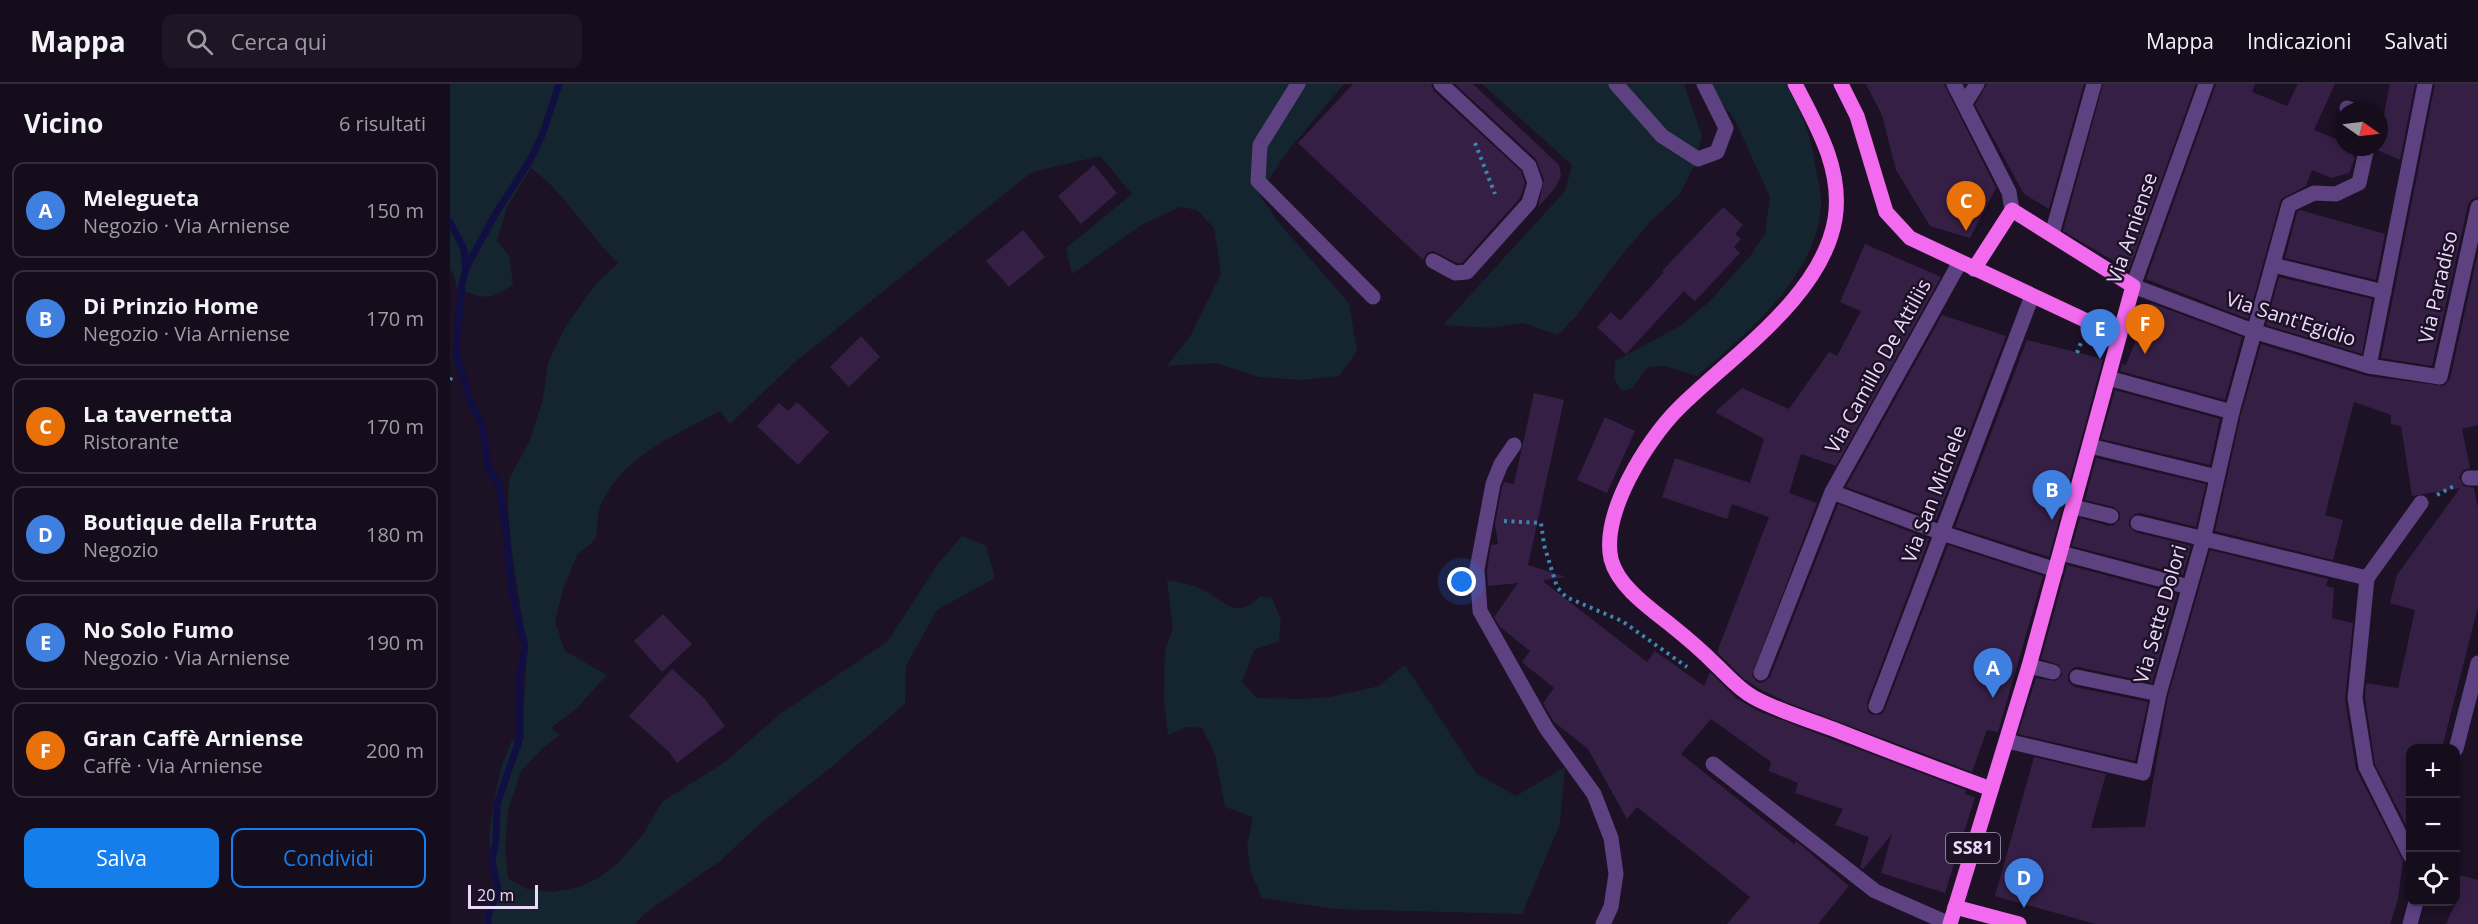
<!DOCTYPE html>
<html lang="it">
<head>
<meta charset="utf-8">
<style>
  :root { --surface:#160d1c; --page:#1f1625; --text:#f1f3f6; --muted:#9e9ca3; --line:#352d3b; --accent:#167eeb }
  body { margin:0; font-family:"Open Sans",sans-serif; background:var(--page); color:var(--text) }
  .controls { position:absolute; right:18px; bottom:18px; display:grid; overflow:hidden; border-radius:12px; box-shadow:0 3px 9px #0003 }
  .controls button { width:54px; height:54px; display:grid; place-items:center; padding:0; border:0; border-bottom:2px solid var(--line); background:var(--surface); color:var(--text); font:30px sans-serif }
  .compass { position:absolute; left:1884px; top:18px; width:54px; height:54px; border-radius:50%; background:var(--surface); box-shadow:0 3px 9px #0003; rotate:104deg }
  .scale { position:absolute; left:18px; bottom:15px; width:70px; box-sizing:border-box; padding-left:6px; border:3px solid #ebd9fc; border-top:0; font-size:16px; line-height:21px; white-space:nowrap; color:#ebd9fc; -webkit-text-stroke:4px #1d1125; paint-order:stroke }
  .you { position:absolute; left:1012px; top:498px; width:21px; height:21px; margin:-15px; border:4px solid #fff; border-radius:50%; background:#1a73e8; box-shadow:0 0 0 9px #1a73e833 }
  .badge { display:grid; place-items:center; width:39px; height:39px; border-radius:50%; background:var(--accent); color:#fff; font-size:20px; font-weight:700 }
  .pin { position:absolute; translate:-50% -50px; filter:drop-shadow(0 2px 3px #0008) }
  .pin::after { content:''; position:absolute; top:32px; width:21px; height:18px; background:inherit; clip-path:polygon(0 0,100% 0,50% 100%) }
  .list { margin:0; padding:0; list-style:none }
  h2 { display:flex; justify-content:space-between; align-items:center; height:78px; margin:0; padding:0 24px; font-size:26px }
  h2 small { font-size:20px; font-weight:400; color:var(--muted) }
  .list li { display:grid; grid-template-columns:39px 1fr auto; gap:18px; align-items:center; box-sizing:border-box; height:96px; margin:0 12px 12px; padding:0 12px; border:2px solid var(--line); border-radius:12px }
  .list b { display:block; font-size:22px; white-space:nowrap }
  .list p { margin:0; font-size:20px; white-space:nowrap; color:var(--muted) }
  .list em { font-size:20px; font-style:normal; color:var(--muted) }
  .actions { display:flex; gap:12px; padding:18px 24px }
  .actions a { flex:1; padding:14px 0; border:2px solid var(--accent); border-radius:12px; text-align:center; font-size:21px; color:var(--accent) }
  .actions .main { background:var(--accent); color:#fff }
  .icon { flex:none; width:33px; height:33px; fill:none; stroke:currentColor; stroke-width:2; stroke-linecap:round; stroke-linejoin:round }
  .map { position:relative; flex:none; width:2028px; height:840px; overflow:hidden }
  header { display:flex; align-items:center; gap:36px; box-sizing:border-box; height:84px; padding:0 30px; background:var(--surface); border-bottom:2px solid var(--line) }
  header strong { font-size:28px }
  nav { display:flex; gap:33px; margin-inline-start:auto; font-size:21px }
  .search { width:420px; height:54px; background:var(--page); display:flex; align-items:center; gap:15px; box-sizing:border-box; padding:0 21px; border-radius:12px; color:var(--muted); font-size:22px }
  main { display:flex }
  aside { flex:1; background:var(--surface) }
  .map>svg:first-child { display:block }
</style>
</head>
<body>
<header>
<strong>Mappa</strong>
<div class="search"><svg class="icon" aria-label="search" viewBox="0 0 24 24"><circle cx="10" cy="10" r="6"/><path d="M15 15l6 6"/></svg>Cerca qui</div>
<nav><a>Mappa</a><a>Indicazioni</a><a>Salvati</a></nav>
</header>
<main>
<aside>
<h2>Vicino<small>6 risultati</small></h2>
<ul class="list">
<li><span class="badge" style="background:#3f7fe0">A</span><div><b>Melegueta</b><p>Negozio · Via Arniense</p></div><em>150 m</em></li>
<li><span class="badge" style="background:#3f7fe0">B</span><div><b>Di Prinzio Home</b><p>Negozio · Via Arniense</p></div><em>170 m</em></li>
<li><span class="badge" style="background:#e8710a">C</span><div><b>La tavernetta</b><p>Ristorante</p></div><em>170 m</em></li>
<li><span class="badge" style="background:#3f7fe0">D</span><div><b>Boutique della Frutta</b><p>Negozio</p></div><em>180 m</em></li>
<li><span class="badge" style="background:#3f7fe0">E</span><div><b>No Solo Fumo</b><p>Negozio · Via Arniense</p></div><em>190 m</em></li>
<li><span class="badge" style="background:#e8710a">F</span><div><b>Gran Caffè Arniense</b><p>Caffè · Via Arniense</p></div><em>200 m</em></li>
</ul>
<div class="actions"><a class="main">Salva</a><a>Condividi</a></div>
</aside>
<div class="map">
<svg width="2028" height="840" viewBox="0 0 2028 840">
  <rect width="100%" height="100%" fill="#1d1125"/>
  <g fill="#15252f">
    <path d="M0 0H894L837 68 809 110 829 139 899 219 907 267 889 292 851 296 809 293 766 279 717 282 741 251 771 189 764 144 747 126 730 123 693 140 622 190 616 164 682 110 650 72 582 88 345 278 280 340 270 327C226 351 170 373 150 423 147 433 147 445 146 455L127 471 113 505 105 537 115 567 157 591 127 624 101 644 110 651 94 663 71 687 58 726 55 762 58 794 77 805 103 808 129 803 147 795 168 779 194 749 212 718 275 678 330 630 438 557 487 481 512 452 536 462 545 494 487 526 456 582 455 620 385 680 313 737 270 777 194 830 185 840H35L33 836 43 801 40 779V742L44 716 52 680 62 656 71 666 77 566 61 463 58 425 59 395 79 358 93 315 98 279 115 243 146 200 168 179C137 149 116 110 81 84L57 123 47 157 59 172 63 200C38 218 35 214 7 205L3 188 0 186Z"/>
    <path d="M1032 0H1234L1252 52 1244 82 1230 110 1200 138 1170 173 1126 232 1108 251 1073 239 1040 244 993 241 1115 107 1122 81Z"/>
    <path d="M1258 0H1336C1352 25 1362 56 1366 86 1368 97 1372 111 1371 122 1366 193 1297 249 1247 292L1215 282 1197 283 1183 304 1171 307 1164 294 1165 277 1230 242 1260 217 1300 172 1315 150 1320 113 1285 36Z"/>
    <path d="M717 496C727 498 740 500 749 504 776 515 783 539 811 512L822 514 831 536 829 557 804 566 792 598 807 614 852 615 880 613 929 602 955 581 1026 689 1066 712 1115 683 1110 740 1072 830 884 825 812 814 801 789 797 762 803 733 775 723 765 670 752 644 737 643 718 651 714 617 715 566 723 545Z"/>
  </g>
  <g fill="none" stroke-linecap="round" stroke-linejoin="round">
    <g stroke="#110f41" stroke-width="7">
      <path d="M0 138 14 165 16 184 12 200 6 269 21 319 32 340 38 384 49 401 55 438 62 508 75 563 69 596 70 654 47 720 46 757 42 776 48 807 38 832V840"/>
      <path d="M16 184 46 129 79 78 93 49 109 0"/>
    </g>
  </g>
  <g fill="#361f45">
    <path d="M903 0H981L984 7 1071 87 1075 99 1070 114 1012 179H1007L983 167 977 169 973 176 848 59Z"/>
    <path d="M1005 0H1023L1109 81 1111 92 1105 104 1088 123 1094 96 1086 75Z"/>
    <path d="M1416 0H1494L1546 104 1520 154 1480 142 1446 86 1432 31Z"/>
    <path d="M1537 0H1634L1599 125 1574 110 1525 21Z"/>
    <path d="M1653 0H1746L1679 186 1613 147Z"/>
    <path d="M1766 0H1805L1802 8 1837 22 1848 0H1885L1864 46 1893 58V63H1897L1905 74 1899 89 1881 94 1862 86 1856 102 1831 115 1798 235 1696 195Z"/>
    <path d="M1940 0H1965L1950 76 1927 66Z"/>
    <path d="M1985 0H2028V113L2021 116 2018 121 1982 282 1931 274Z"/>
    <path d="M644 81 667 109 631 140 608 112Z"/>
    <path d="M1273 123 1293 141 1285 150 1291 155 1284 163 1290 169 1245 217 1234 207 1176 270 1147 243 1161 228 1170 237 1214 188 1212 187Z"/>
    <path d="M1850 126 1935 150 1926 196 1835 174 1847 128Z"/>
    <path d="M573 146 595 173 559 203 536 177Z"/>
    <path d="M1415 160 1491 193 1386 382 1351 370 1339 409 1367 419 1302 591 1307 598 1312 599 1320 593 1388 420 1479 455 1417 619 1418 628 1423 631 1432 630 1435 625 1498 461 1593 492 1548 648 1537 646 1522 688 1336 618 1308 604 1294 595 1267 568 1319 433 1282 420 1277 435 1212 413 1225 374 1300 399 1314 355 1265 328 1292 304 1339 325 1379 268 1387 272 1411 227 1390 218Z"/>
    <path d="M2028 168V341L2012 345 2020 384 2014 386 2009 393 2014 402 2024 404 2028 424V523L1992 664H1960V717L1957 743 1925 680 1915 614 1916 599 1948 604 1965 526 1940 519 1947 491 2010 404 1962 412 1951 342 1941 340V331L1904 318 1875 431 1893 436 1883 476 1765 447 1791 330 1811 260 1917 292 1994 302 2000 295Z"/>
    <path d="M1829 193 1922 215 1912 270 1816 241Z"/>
    <path d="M1701 219 1792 253 1775 316 1670 287 1672 280 1676 281Z"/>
    <path d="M1492 231 1556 252 1486 436 1396 403Z"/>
    <path d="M411 252 430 273 399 303 380 283Z"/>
    <path d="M1577 256 1653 275 1599 473 1505 443Z"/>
    <path d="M1665 306 1770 335 1760 381 1651 355Z"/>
    <path d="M1084 309 1114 316 1078 481 1116 493 1094 496V498L1197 578 1205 567 1254 602 1260 588 1286 614 1308 627 1516 706 1515 710 1525 713 1495 809 1431 789 1442 750 1413 785 1410 783 1419 753 1385 741 1393 725 1345 709 1348 699 1319 687 1321 678 1261 635 1231 670 1344 760 1346 757 1399 802 1368 840H1277L1300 813 1187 723 1177 735 1138 665 1104 638 1093 619 1104 604 1072 578 1080 567 1050 543 1044 533 1068 499 1038 502 1037 486 1041 461 1048 460 1045 440 1052 403 1054 398 1064 400Z"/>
    <path d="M347 318 379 348 348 381 307 342 329 319 338 327Z"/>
    <path d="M1155 333 1185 347 1157 409 1127 396Z"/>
    <path d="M1646 374 1756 400 1746 443 1690 429 1685 430 1679 436V442L1685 448 1741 462 1733 491 1622 462 1630 434 1659 442 1664 441 1670 435V429L1664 423 1635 416Z"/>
    <path d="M1760 466 1878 495 1876 502 1884 504 1882 534 1903 539 1895 615 1906 685 1953 777 1948 815 1940 840H1645L1545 812 1584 673 1656 690 1641 744 1695 743 1718 612Z"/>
    <path d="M1617 481 1727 510 1702 599 1629 583 1623 584 1618 590V597L1625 603 1698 618 1685 677 1568 650 1586 594 1605 597 1612 591 1609 581 1591 575Z"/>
    <path d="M213 530 242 560 212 588 184 557Z"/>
    <path d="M222 585 254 614 275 642 227 679 219 668 179 632Z"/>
    <path d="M2006 790 2028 796V840H1996L2006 818Z"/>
  </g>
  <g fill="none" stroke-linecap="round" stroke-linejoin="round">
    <g stroke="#3a86af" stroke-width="4" stroke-dasharray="3 4.5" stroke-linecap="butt">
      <path d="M1025 59 1045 110"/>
      <path d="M1627 269 1632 256"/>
      <path d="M0 296 2 292"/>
      <path d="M1987 411 2004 402"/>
      <path d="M1054 437 1091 439 1094 461 1107 503 1116 513 1172 537 1237 583"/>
    </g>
    <g stroke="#5d4180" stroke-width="15">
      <path d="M848 0 810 61 808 97 923 213"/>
      <path d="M1166 0 1212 52 1248 75 1267 68 1276 44 1254 0"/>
      <path d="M1504 0 1559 108 1562 126"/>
      <path d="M1756 0 1683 202 1803 247 1919 282 1990 293 2028 123"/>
      <path d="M1515 19 1527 0"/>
      <path d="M1897 24 1904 27"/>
      <path d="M1602 150 1644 0"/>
      <path d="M983 177 1005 189 1017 188 1079 119 1085 99 1079 82 991 0"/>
      <path d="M1823 181 1934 208"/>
      <path d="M1919 282 1975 0"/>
      <path d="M1658 294 1782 328"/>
      <path d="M1064 361 1051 380 1043 400 1027 485 1030 527 1096 644 1144 710 1161 754 1166 790 1161 823 1153 840"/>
      <path d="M1640 362 1767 393"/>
      <path d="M2019 394H2028"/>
      <path d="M1382 408 1492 449 1606 486"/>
      <path d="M1624 423 1661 432"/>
      <path d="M1688 439 1917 494"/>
      <path d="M1611 469 1739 503"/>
      <path d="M1917 494 1905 614 1916 683 1960 771"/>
      <path d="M1917 494 1971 419"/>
      <path d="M1579 582 1603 588"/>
      <path d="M1311 589 1382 408 1510 178"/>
      <path d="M1627 593 1709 610"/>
      <path d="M1426 622 1582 212"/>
      <path d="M1557 657 1693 689 1709 610 1753 456 1782 328 1839 121 1864 109 1886 110 1909 99 1917 63"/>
      <path d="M2006 665 2028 579"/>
      <path d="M1263 680 1425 807 1500 840"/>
      <path d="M1960 840 1966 818"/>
    </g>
    <g stroke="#f26aed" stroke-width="15">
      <path d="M1345 0C1367 42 1393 86 1385 135 1372 213 1281 272 1228 325 1197 356 1151 429 1161 475 1168 503 1201 525 1222 542 1237 554 1251 566 1264 579 1277 591 1288 605 1303 613 1328 627 1357 635 1383 645 1436 666 1489 686 1541 705"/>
      <path d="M1391 0 1407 32 1436 128 1460 154 1669 252"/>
      <path d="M1505 823 1569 840"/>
      <path d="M1500 840 1579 582 1683 202 1562 126 1524 185"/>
    </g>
  </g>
  <g text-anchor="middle" stroke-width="5" stroke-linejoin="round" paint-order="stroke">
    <rect fill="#1d1125" stroke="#ad9dbc" stroke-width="1.5" x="1496" y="749" width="54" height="30" rx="4.5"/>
    <g font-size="18" font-weight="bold" fill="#ebd9fc">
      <text x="1523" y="770">SS81</text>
    </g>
    <g font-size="20" fill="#ebd9fc" stroke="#1d1125">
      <text transform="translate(1682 144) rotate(-71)" y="7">Via Arniense</text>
      <text transform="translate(1988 203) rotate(-77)" y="7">Via Paradiso</text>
      <text transform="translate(1841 235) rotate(18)" y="7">Via Sant'Egidio</text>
      <text transform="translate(1428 282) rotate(-61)" y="7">Via Camillo De Attiliis</text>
      <text transform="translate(1484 410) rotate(-69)" y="7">Via San Michele</text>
      <text transform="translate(1710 530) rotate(-74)" y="7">Via Sette Dolori</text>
    </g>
  </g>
</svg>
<div class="controls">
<button>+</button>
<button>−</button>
<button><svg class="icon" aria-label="locate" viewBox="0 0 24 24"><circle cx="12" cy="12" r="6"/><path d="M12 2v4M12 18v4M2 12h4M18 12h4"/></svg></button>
</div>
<svg class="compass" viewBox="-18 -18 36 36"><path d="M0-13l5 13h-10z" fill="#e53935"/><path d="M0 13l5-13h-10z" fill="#9e9ca3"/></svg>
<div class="scale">20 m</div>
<div class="you"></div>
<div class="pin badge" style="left:1543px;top:614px;background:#3f7fe0">A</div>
<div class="pin badge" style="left:1602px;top:436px;background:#3f7fe0">B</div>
<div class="pin badge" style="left:1516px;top:147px;background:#e8710a">C</div>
<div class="pin badge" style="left:1574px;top:824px;background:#3f7fe0">D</div>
<div class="pin badge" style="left:1650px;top:275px;background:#3f7fe0">E</div>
<div class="pin badge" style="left:1695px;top:270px;background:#e8710a">F</div>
</div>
</main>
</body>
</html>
